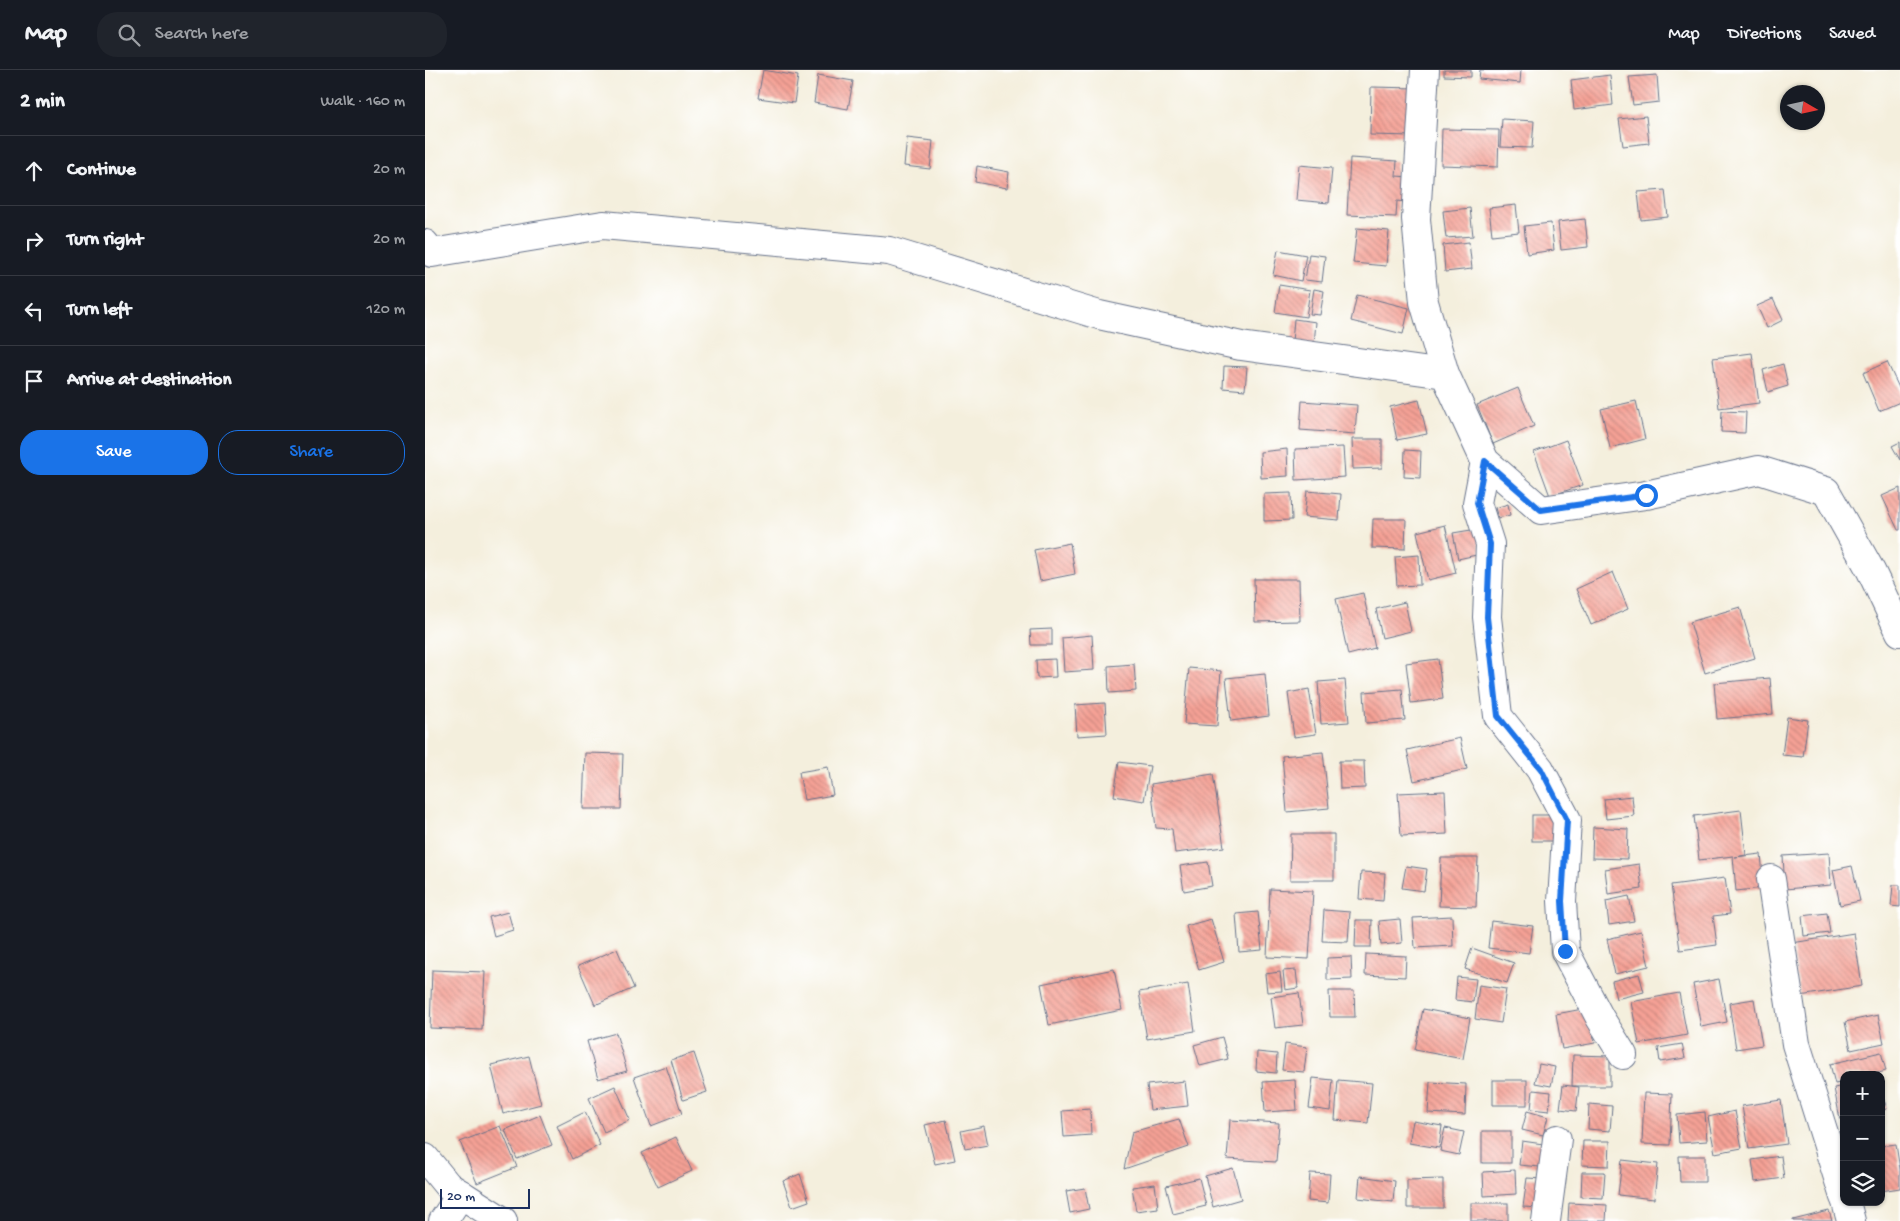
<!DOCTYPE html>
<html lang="en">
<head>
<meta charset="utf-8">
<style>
  :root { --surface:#171b24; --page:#20242c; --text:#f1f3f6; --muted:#9ea1a6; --line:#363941; --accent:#1a73e8 }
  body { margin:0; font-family:"Gochi Hand",sans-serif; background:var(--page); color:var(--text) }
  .controls { position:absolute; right:15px; bottom:15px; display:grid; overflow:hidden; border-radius:10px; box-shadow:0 1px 4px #0004 }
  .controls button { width:45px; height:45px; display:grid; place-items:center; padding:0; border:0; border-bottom:1px solid var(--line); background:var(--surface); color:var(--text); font:25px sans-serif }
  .compass { position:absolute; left:1355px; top:15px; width:45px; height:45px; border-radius:50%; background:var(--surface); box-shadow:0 1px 4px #0004; rotate:99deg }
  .scale { position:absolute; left:15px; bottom:12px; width:90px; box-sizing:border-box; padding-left:5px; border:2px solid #1b2f5e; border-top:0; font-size:14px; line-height:18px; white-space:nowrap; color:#1b2f5e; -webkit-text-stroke:4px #fff; paint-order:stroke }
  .stop { position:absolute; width:15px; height:15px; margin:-11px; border:4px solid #1a73e8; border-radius:50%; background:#fff }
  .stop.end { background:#1a73e8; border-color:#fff; box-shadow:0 1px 5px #0008 }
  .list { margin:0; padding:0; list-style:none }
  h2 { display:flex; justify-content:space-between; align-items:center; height:65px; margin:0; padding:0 20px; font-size:21px }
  h2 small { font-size:16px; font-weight:400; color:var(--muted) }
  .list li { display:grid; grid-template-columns:32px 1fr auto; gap:15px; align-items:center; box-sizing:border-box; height:70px; padding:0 20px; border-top:1px solid var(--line) }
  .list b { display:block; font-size:19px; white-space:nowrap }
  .list em { font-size:16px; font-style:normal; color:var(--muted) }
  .actions { display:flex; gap:10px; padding:15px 20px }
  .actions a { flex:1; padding:11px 0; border:1px solid var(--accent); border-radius:20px; text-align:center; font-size:18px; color:var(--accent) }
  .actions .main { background:var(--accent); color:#fff }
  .icon { flex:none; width:28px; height:28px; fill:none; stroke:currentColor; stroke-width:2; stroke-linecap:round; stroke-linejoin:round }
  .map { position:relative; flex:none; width:1475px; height:1151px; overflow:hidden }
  header { display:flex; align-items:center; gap:30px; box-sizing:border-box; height:70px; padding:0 25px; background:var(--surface); border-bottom:1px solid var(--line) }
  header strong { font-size:24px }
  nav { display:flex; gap:28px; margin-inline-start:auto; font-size:18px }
  .search { width:350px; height:45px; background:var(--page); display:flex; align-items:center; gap:12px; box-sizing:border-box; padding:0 18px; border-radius:20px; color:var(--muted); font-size:19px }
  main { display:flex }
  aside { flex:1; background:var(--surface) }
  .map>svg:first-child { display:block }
</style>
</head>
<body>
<header>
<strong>Map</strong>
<div class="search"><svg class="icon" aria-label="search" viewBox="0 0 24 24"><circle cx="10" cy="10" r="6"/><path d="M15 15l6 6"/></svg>Search here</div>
<nav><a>Map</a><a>Directions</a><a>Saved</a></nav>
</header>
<main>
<aside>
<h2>2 min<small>Walk · 160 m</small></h2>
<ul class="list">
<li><svg class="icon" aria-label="ahead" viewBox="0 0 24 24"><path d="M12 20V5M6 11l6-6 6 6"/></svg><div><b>Continue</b></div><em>20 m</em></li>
<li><svg class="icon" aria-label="right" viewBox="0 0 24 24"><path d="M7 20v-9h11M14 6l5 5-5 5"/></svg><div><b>Turn right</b></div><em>20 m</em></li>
<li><svg class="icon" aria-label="left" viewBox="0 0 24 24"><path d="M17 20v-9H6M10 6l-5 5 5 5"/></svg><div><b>Turn left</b></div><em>120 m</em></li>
<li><svg class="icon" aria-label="arrive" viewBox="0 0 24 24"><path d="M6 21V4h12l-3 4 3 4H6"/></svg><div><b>Arrive at destination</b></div></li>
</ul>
<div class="actions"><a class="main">Save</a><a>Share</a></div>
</aside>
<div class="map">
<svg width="1475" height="1151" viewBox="0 0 1475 1151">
  <defs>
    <pattern id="building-back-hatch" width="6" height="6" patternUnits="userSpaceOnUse" patternTransform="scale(1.25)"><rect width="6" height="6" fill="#f6a195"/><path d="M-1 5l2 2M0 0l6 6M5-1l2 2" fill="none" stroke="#c6847d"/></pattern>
  </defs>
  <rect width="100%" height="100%" fill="#fff"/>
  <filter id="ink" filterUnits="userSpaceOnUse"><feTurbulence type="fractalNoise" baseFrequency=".02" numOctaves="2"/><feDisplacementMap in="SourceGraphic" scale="10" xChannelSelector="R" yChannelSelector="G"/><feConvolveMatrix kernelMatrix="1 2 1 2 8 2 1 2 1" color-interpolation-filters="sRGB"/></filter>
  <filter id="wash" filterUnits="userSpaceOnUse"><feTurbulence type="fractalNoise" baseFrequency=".0096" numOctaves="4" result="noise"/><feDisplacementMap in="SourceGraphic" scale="20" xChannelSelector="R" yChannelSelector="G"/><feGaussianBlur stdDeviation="1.12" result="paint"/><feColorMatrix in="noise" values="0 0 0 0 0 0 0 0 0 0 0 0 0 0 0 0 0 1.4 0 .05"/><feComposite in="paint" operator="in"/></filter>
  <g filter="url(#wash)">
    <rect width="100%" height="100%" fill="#f4efdd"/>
    <g id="blocks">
      <g fill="url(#building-back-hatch)">
        <path d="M338 0 373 6 369 33 333 28Z"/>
        <path d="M1019 0H1046V7L1019 6Z"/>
        <path d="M1055 0H1096L1095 13 1054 9Z"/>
        <path d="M393 5 428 11 423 39 389 33Z"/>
        <path d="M1185 5 1188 35 1149 40 1146 10Z"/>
        <path d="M1232 5 1234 32 1208 35 1204 7Z"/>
        <path d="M946 17 991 18 989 66 945 65Z"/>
        <path d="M1221 46 1224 73 1198 76 1194 49Z"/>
        <path d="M1077 49 1109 51 1107 78 1075 77Z"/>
        <path d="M1017 59 1074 60 1073 97 1016 95Z"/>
        <path d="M482 68 508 71 505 99 479 96Z"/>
        <path d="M925 88 972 91 971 106 984 107 982 132 972 131 971 147 922 145Z"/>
        <path d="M874 95 907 98 904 133 871 130Z"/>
        <path d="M552 96 584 102 582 118 550 112Z"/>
        <path d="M1240 120 1243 147 1216 150 1213 122Z"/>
        <path d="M1091 135 1094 162 1067 165 1064 138Z"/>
        <path d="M1045 138 1048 166 1021 168 1018 141Z"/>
        <path d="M1160 149 1163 177 1136 180 1133 152Z"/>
        <path d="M1126 153 1129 180 1102 184 1099 156Z"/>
        <path d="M932 158 964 161 961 196 928 193Z"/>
        <path d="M1044 172 1047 199 1020 202 1018 175Z"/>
        <path d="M853 180 881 185 876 211 848 205Z"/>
        <path d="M884 184 900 186 897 212 880 210Z"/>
        <path d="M854 215 885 220 881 247 850 242Z"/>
        <path d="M889 219 899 221 895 245 885 244Z"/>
        <path d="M932 225 984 238 978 264 926 251Z"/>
        <path d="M1348 229 1358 250 1342 258 1332 236Z"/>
        <path d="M869 249 891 252 889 274 867 272Z"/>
        <path d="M1327 283 1334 333 1294 338 1288 288Z"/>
        <path d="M1462 292 1475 320V332L1454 341 1438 303Z"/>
        <path d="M1358 294 1363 316 1343 322 1338 300Z"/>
        <path d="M799 296 822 297 820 320 798 318Z"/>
        <path d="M1093 318 1109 356 1068 374 1052 335Z"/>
        <path d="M994 330 1002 364 972 370 965 337Z"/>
        <path d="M877 331 932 335 930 364 875 360Z"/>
        <path d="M1211 331 1220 369 1185 378 1176 339Z"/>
        <path d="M1297 341 1321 342 1320 363 1296 362Z"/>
        <path d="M927 369H957V398L928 399Z"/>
        <path d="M1141 370 1158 415 1125 426 1109 382Z"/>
        <path d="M1475 372V390L1467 376Z"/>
        <path d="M918 377 920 407 871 410 870 379Z"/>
        <path d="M862 379 863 406 836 408 835 382Z"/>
        <path d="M980 380 996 381 995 408 979 407Z"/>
        <path d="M1475 418V460H1473L1457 426Z"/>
        <path d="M882 421 916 424 914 450 879 447Z"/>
        <path d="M866 423 867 450 839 451V424Z"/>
        <path d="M1083 434 1085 445 1073 448 1070 438Z"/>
        <path d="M948 449H981L980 479 947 478Z"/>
        <path d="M1020 455 1031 503 1003 510 992 462Z"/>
        <path d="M1052 459 1056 484 1033 489 1028 463Z"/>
        <path d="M645 473 650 504 615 511 609 480Z"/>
        <path d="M994 485 995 515 972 516 970 487Z"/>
        <path d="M1188 502 1203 539 1166 555 1151 519Z"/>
        <path d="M829 509H874L875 551 830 552Z"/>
        <path d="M938 523 950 578 923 585 911 529Z"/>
        <path d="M980 532 986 561 957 568 951 539Z"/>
        <path d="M1315 537 1330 588 1280 603 1265 552Z"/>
        <path d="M627 559V575H606L605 560Z"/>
        <path d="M667 565 669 600 639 602 637 568Z"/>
        <path d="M630 589 631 607 612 608 611 590Z"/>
        <path d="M1013 589 1018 629 986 633 981 593Z"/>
        <path d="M709 594 711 621 684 623 683 596Z"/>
        <path d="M764 598 796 601 792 656 759 654Z"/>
        <path d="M840 604 844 646 806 651 801 608Z"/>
        <path d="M1345 608 1348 644 1292 649 1289 613Z"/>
        <path d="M920 610 924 652 896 654 893 612Z"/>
        <path d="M884 619 891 664 869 667 863 623Z"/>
        <path d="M977 619 980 650 941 653 939 622Z"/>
        <path d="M680 633 682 664 652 666 650 635Z"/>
        <path d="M1362 647 1383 650 1378 687 1357 685Z"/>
        <path d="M1035 668 1042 699 989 711 982 680Z"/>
        <path d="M898 682 904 738 862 742 857 686Z"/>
        <path d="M160 683 198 684 196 739H158Z"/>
        <path d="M914 691H939L940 718 915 719Z"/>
        <path d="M694 692 725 696 719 731 689 726Z"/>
        <path d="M403 697 408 725 379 730 374 702Z"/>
        <path d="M788 704 799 777 750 783 747 759 731 758 726 714Z"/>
        <path d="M1020 721 1022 764 976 766 973 723Z"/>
        <path d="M1207 726 1209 746 1181 749 1179 729Z"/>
        <path d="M1316 740 1321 785 1310 787 1336 784 1339 818 1311 821 1308 786 1274 790 1269 746Z"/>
        <rect x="1107" y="745" width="27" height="26"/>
        <path d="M1168 757 1203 759 1202 789 1167 788Z"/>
        <path d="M866 764H909V810H865Z"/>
        <path d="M1404 783 1406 815 1360 819 1358 786Z"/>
        <path d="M1016 788H1053L1051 837 1014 836Z"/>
        <path d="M783 792 787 816 759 821 755 796Z"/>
        <path d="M1214 794 1217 819 1183 824 1180 799Z"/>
        <path d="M981 796 1002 799 999 821 977 818Z"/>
        <path d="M1427 796 1435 831 1415 835 1408 800Z"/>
        <path d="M936 802 960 803 958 831 934 829Z"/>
        <path d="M1300 808 1305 844 1288 846 1292 875 1255 880 1246 815Z"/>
        <path d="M1468 815H1475V837L1466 836Z"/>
        <path d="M845 819 888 821 884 889 842 887Z"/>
        <path d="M1204 826 1209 851 1184 855 1181 831Z"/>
        <path d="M899 840 925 842 923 872 897 871Z"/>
        <path d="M83 842 88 860 69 866 64 847Z"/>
        <path d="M833 842 837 880 814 882 811 844Z"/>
        <path d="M1402 843 1405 863 1379 866 1377 846Z"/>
        <path d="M1027 846 1028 876 990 878 988 848Z"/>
        <path d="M786 849 799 892 774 900 761 856Z"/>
        <path d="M975 849 977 873 956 875 954 851Z"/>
        <path d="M931 850H947L946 877H930Z"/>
        <path d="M1066 851 1108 856 1104 883 1063 878Z"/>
        <path d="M1216 861 1224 896 1190 904 1182 869Z"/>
        <path d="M1429 863 1437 916 1375 926 1367 873Z"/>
        <path d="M1047 878 1089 893 1082 913 1040 899Z"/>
        <path d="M192 879 209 918 170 935 153 896Z"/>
        <path d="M941 884 981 886 980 907 940 905Z"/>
        <path d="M926 887 927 909 902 910V888Z"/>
        <path d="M689 899 697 940 624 955 616 914Z"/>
        <path d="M7 900 60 902 57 960 5 958Z"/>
        <path d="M871 900 873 918 860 920 858 901Z"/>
        <path d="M855 902 857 921 842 922 840 904Z"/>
        <path d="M1214 904 1219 922 1191 929 1187 911Z"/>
        <path d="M1032 907 1051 909 1048 932 1030 930Z"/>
        <path d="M1294 909 1302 952 1276 957 1268 914Z"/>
        <path d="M763 914 770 961 722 969 714 922Z"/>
        <path d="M1054 915 1081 919 1076 953 1050 949Z"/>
        <path d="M904 921H929L930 947H905Z"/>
        <path d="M874 923 878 955 850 958 846 927Z"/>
        <path d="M1254 923 1262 965 1214 974 1206 932Z"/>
        <path d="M1329 929 1337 975 1311 979 1304 933Z"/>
        <path d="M1163 938 1170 973 1137 979 1131 944Z"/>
        <path d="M998 939 1045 948 1038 989 990 980Z"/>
        <path d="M1453 945 1459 973 1426 980 1420 952Z"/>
        <path d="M191 963 202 1001 173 1009 162 971Z"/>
        <path d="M797 967 803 989 775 996 769 975Z"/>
        <path d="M860 974 882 977 879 1002 857 1000Z"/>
        <path d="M1257 974 1260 988 1235 992 1233 978Z"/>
        <path d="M832 982 852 984 851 1003 831 1001Z"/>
        <path d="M1456 982 1461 1001 1446 1005H1419V1012L1410 1014 1405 994Z"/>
        <path d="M269 983 282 1022 258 1030 246 990Z"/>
        <path d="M1148 985 1185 986V1016H1147Z"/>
        <path d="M104 986 116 1034 78 1044 66 995Z"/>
        <path d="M1114 994 1130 997 1126 1016 1110 1013Z"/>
        <path d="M241 996 257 1044 226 1056 209 1007Z"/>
        <path d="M888 1008 908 1010 905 1041 884 1038Z"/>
        <path d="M870 1010 872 1040 840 1042 838 1012Z"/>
        <path d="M913 1010 947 1013 943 1053 910 1050Z"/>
        <rect x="1068" y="1010" width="34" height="25"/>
        <path d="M760 1011 763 1036 725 1040 722 1015Z"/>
        <path d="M1005 1012 1041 1014 1040 1045 1003 1043Z"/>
        <path d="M1138 1015 1154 1017 1151 1041 1135 1039Z"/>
        <path d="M190 1016 205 1050 179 1062 164 1028Z"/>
        <path d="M1419 1016V1048L1415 1049 1409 1018Z"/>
        <path d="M1108 1020 1126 1022 1124 1041 1106 1039Z"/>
        <path d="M1456 1020 1462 1039 1456 1040Z"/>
        <path d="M1219 1023 1247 1024 1245 1075 1217 1074Z"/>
        <path d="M1356 1030 1362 1074 1324 1079 1317 1036Z"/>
        <path d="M1164 1034 1187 1036 1185 1061 1163 1059Z"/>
        <path d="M665 1039 666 1065 639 1067 637 1041Z"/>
        <path d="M1102 1041 1123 1047 1118 1065 1097 1060Z"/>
        <path d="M1310 1041 1317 1078 1290 1083 1283 1047Z"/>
        <path d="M160 1042 175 1075 147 1089 132 1056Z"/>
        <path d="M1280 1042 1282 1071 1254 1073 1252 1045Z"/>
        <path d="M115 1045 127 1075 92 1089 80 1060Z"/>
        <path d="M754 1049 764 1077 699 1099 707 1062Z"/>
        <path d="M521 1050 530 1090 510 1094 500 1055Z"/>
        <path d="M805 1050 854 1053 851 1092 802 1089Z"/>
        <path d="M988 1051 1017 1056 1014 1078 984 1073Z"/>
        <path d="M75 1056 92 1097 52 1113 35 1072Z"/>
        <path d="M559 1056 563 1075 540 1079 536 1061Z"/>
        <path d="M1020 1058 1039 1062 1034 1085 1015 1081Z"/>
        <rect x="1057" y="1061" width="29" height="32"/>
        <path d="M251 1067 267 1101 233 1117 217 1083Z"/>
        <path d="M1097 1071 1118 1074 1115 1097 1094 1095Z"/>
        <path d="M1158 1071H1185L1184 1096 1157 1095Z"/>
        <path d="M1471 1074 1475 1100V1118L1456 1121V1076Z"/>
        <path d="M1254 1086H1280V1112H1255Z"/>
        <path d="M1356 1086 1359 1108 1330 1112 1327 1090Z"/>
        <path d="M1197 1090 1233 1094 1229 1129 1193 1125Z"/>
        <path d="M808 1098 816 1129 788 1137 780 1106Z"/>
        <path d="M1090 1100 1091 1124 1059 1126 1058 1102Z"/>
        <path d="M1157 1102H1180L1178 1128 1156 1127Z"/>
        <path d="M885 1103 905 1104 903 1133 883 1131Z"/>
        <path d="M375 1104 384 1131 367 1137 358 1111Z"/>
        <path d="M935 1106 970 1111 968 1132 933 1128Z"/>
        <path d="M774 1108 781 1136 748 1144 741 1116Z"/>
        <path d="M1102 1108 1118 1109 1115 1138 1098 1137Z"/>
        <path d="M1018 1109V1138H982V1110Z"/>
        <path d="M730 1114 733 1138 711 1141 707 1117Z"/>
        <path d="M660 1118 664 1139 645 1143 641 1121Z"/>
        <rect x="1046" y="1133" width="37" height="18"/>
        <path d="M1144 1133 1182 1135 1181 1151H1143Z"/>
        <path d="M1404 1141 1407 1151H1368V1150Z"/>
      </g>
    </g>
  </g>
  <g filter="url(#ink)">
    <use href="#blocks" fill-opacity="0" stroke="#67728a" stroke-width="1"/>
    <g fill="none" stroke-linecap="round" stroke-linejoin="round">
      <g stroke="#67728a" stroke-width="30">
        <g id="minor">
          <path d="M1000 0 991 149 999 232 1020 304"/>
          <path d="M0 174 7 183 178 155 464 181 674 245 816 276 1020 304 1060 391 1116 440 1221 425 1334 400 1401 421 1446 501 1475 562"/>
          <path d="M1060 391 1052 433 1065 474 1062 547 1073 646 1115 699 1142 750 1137 831 1140 881 1175 948 1198 985"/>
          <path d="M1346 809 1371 974 1419 1127"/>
          <path d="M0 1088 23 1116 78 1151"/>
          <path d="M1421 1132 1426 1151"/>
          <path d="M18 1151 36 1124"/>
          <path d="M1121 1151 1132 1069"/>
        </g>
      </g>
      <use href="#minor" stroke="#fff" stroke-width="28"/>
    </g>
  </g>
  <g fill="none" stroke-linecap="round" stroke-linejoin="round" filter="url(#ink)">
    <path stroke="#1a73e8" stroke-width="6" d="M1140 881 1137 831 1142 750 1116 699 1073 646 1062 547 1065 474 1052 433 1060 391 1116 440 1221 425"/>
  </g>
</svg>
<div class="controls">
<button>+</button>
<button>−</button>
<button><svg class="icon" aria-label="layers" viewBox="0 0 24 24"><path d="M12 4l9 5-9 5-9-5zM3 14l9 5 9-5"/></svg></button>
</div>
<svg class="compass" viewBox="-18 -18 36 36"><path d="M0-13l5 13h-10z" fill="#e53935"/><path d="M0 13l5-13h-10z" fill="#9ea1a6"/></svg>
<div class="scale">20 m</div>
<div class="stop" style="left:1221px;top:425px"></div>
<div class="stop end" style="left:1140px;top:881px"></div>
</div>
</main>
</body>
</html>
